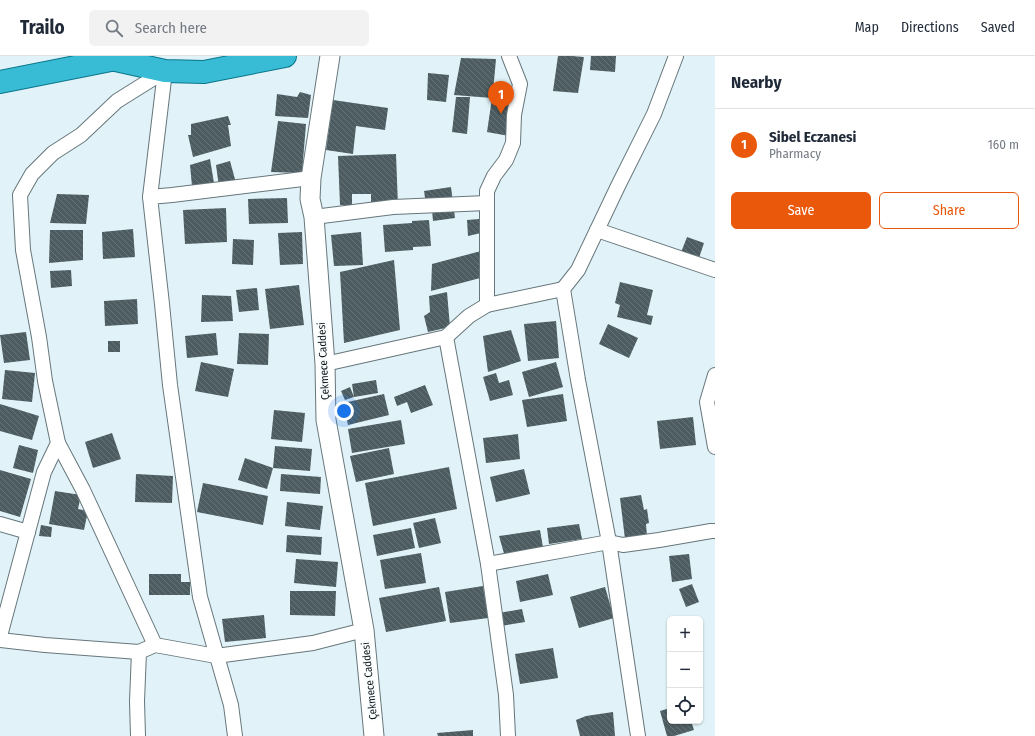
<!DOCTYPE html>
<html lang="en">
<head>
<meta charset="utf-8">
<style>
  :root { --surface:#fff; --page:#f2f2f3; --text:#1f2937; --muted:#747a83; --line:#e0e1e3; --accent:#ea580c }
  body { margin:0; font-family:"Fira Sans Condensed",sans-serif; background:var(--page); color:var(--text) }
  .controls { position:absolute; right:12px; bottom:12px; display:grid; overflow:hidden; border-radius:6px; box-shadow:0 1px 3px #0004 }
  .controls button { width:36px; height:36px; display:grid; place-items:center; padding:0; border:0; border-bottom:1px solid var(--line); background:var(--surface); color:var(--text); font:20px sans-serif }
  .you { position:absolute; left:344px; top:355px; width:14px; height:14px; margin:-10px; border:3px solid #fff; border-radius:50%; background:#1a73e8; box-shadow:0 0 0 6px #1a73e833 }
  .badge { display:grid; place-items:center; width:26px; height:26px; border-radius:50%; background:var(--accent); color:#fff; font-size:13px; font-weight:700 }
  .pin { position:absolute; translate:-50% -33px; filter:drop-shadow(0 1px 2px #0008) }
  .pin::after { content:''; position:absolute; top:21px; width:14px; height:12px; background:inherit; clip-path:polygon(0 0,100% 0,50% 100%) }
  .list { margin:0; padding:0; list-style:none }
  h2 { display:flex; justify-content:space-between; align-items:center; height:52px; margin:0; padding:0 16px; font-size:17px }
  h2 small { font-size:13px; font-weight:400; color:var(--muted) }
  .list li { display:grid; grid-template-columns:26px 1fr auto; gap:12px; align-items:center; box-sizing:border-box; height:72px; padding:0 16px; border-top:1px solid var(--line) }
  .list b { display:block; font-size:15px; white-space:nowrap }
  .list p { margin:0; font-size:13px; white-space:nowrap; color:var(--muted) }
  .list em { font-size:13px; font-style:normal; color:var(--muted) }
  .actions { display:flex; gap:8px; padding:12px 16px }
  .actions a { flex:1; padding:9px 0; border:1px solid var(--accent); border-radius:6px; text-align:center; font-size:14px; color:var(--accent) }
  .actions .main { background:var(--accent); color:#fff }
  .icon { flex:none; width:22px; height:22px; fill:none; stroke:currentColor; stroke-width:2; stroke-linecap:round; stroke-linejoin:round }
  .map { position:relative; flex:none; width:715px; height:680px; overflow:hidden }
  header { display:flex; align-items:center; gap:24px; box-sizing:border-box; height:56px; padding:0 20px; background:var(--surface); border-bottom:1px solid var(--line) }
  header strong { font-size:19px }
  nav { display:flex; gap:22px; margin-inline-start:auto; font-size:14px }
  .search { width:280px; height:36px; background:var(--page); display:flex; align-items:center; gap:10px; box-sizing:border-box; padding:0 14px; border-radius:6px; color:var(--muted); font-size:15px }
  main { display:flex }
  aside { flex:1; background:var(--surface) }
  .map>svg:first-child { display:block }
</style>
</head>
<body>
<header>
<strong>Trailo</strong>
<div class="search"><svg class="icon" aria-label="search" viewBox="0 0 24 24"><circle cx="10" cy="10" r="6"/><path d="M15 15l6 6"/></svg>Search here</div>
<nav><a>Map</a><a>Directions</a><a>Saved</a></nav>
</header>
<main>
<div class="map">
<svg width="715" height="680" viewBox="0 0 715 680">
  <defs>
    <pattern id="building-back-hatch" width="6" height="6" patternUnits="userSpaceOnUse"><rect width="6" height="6" fill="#4c5c60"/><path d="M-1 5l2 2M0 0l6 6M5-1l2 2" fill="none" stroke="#677376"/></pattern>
  </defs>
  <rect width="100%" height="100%" fill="#e1f3f8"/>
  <g fill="url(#building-back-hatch)">
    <path d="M558 0H572L584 1 578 37 553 35Z"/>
    <path d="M591 0H616L615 16 590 14Z"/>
    <path d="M461 2 496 3 493 36 515 40 509 80 487 76 492 42 454 39Z"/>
    <path d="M428 17 449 19 446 46 427 44Z"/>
    <path d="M300 36 311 39 308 62 275 60 277 38 297 41Z"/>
    <path d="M456 41H470L467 78 452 76Z"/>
    <path d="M333 44 388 52 385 74 356 70 353 98 326 94Z"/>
    <path d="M228 60 231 69H228L231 90 193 101 188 79H191V68Z"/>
    <path d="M278 65 306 68 302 117 271 116Z"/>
    <path d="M396 98 398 150H371V138H352V149H340L338 100Z"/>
    <path d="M210 103 214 127 192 130 190 109Z"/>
    <path d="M230 105 236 127 219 131 216 109Z"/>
    <path d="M451 131 455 162 433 165 432 154 427 155 424 135Z"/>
    <path d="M57 138 89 139 86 168 50 167Z"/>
    <path d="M287 142 288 167 249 168 248 143Z"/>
    <path d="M226 152 227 186 185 188 183 154Z"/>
    <path d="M479 163 481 177 468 180 467 164Z"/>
    <path d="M429 164 431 190 413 191V194L385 196 383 169 412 167V165Z"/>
    <path d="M133 173 135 201 103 203 102 176Z"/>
    <path d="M50 174H83V204L49 207Z"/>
    <path d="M302 176 303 208 280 209 278 177Z"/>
    <path d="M361 176 363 209 334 210 331 179Z"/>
    <path d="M687 181 704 187 698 205 680 199Z"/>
    <path d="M233 183 254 184 253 209 232 208Z"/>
    <path d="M481 195 484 221 431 235 432 208Z"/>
    <path d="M394 204 400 274 344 287 340 216Z"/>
    <path d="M71 214 72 230 51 232 50 215Z"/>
    <path d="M620 226 653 234 647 259 653 260 651 269 617 261 620 249 615 247Z"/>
    <path d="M299 229 304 269 270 273 265 233Z"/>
    <path d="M257 232 259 254 239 256 236 234Z"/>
    <path d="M447 236 450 271 428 276 424 260 430 256 429 240Z"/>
    <path d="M202 239 231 240 233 265 201 266Z"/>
    <path d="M137 243 138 268 105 270 104 245Z"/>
    <path d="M556 265 559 302 528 305 524 268Z"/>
    <path d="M608 268 638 282 629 302 599 288Z"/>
    <path d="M511 274 521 305 488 316 483 280Z"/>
    <path d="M26 276 30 304 4 307 0 279Z"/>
    <path d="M216 277 218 299 187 302 185 280Z"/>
    <path d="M239 277 269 278 268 309 237 308Z"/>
    <rect x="108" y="285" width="12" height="11"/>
    <path d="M201 306 234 313 228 341 195 335Z"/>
    <path d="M556 306 563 331 529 341 522 316Z"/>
    <path d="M5 314 35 317 32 346 2 343Z"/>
    <path d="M496 317 499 327 509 324 513 339 490 345 483 321Z"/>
    <path d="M376 324 378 337 354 341 345 344 341 335 350 331 354 341 352 328Z"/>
    <path d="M425 329 433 349 411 357 407 346 397 350 394 341Z"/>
    <path d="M384 338 389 359 348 369 343 347Z"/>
    <path d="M563 338 567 365 527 371 522 344Z"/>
    <path d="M0 348 39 360 32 384 0 375Z"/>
    <path d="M274 354 305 357 302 386 271 383Z"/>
    <path d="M693 361 696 389 660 393 657 365Z"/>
    <path d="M401 364 405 388 352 397 348 373Z"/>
    <path d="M112 377 121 403 93 412 85 386Z"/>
    <path d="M518 378 520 403 486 407 483 382Z"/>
    <path d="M19 389 38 394 33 417 13 412Z"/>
    <path d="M275 390 312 393 310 415 273 412Z"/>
    <path d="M389 392 394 418 356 426 350 400Z"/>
    <path d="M245 402 273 412 267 433 238 424Z"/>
    <path d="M449 411 457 453 373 470 365 427Z"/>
    <path d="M524 413 530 438 496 446 490 421Z"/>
    <path d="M0 414 31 423 20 461 0 455Z"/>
    <path d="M136 418 173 420 172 447 135 446Z"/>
    <path d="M281 418 321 421 320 438 280 435Z"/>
    <path d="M203 427 268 440 263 469 197 456Z"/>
    <path d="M55 435 81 439 78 453 88 455 84 474 49 468Z"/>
    <path d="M641 439 644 454 647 453 649 467 646 468 647 481 625 483 620 442Z"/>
    <path d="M287 446 323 450 320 474 285 470Z"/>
    <path d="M435 462 441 487 419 492 413 467Z"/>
    <path d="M579 468 582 483 549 488 547 472Z"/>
    <path d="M41 469 52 471 51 481 39 480Z"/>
    <path d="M411 472 415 492 377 500 373 479Z"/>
    <path d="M540 474 544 497 505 501 499 480Z"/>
    <path d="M287 479 322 481 321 499 286 496Z"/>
    <path d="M421 497 426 527 385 533 380 504Z"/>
    <path d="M689 498 692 523 672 526 669 500Z"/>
    <path d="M296 503 338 506 336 531 294 527Z"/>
    <path d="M149 518H181V526H190V539H149Z"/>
    <path d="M548 518 553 539 520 546 516 525Z"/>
    <path d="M692 528 699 546 686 551 679 533Z"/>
    <path d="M483 530 488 562 450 567 445 536Z"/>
    <path d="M439 531 446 565 386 576 379 542Z"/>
    <path d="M605 531 614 562 579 572 570 541Z"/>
    <path d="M290 535H336L335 560 290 559Z"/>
    <path d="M522 553 525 566 501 570 499 557Z"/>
    <path d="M264 559 266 582 225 586 222 563Z"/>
    <path d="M553 592 558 622 520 628 515 598Z"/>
    <path d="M670 652V665H691L694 674 674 680H667L660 655Z"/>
    <path d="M613 656 615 680H580L576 664 586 660Z"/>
    <path d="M473 674V680H438L437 677Z"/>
  </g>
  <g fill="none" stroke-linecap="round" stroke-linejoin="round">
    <g stroke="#66767b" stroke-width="16">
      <g id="minor">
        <path d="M150 141 165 15"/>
        <path d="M314 161 393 151 487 147"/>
        <path d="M597 174 715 214"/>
        <path d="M487 249V135L494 120 506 104 513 87 514 59 520 28 509 0"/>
        <path d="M446 281 488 508 506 639 508 680"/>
        <path d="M325 308 446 281 469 260 487 249 563 233"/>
        <path d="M715 319 707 346 715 391"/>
        <path d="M58 387 83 434 155 589"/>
        <path d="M0 468 28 476"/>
        <path d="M488 508 609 486 623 489 659 484 711 475H715"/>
        <path d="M0 580 44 416 58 387 45 325 39 281 23 194 20 139 32 118 53 97 81 79 117 45 165 15"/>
        <path d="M0 584 45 589 139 596 155 589 216 600 313 587 364 574"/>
        <path d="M138 680 137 645 139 596"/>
        <path d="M235 680 231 649 200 541 170 329 162 248 150 141 172 139 311 122"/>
        <path d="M638 680 609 486 578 324 563 233 578 214 618 130 654 58 676 0"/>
      </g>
    </g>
    <g stroke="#66767b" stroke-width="21">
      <path id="secondary" d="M330 0 311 122 310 143 314 161 325 308 326 364 364 574 374 680"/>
    </g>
    <g stroke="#0a768b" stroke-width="24">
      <g id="trunk">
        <path d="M111 3 165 15 204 16 285 0"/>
        <path d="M0 26 126 1"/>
      </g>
    </g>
    <use href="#minor" stroke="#fff" stroke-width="14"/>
    <use href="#secondary" stroke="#fff" stroke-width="19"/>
    <use href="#trunk" stroke="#38bbd4" stroke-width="22"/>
  </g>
  <g text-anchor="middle" stroke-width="4" stroke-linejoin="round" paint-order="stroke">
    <g font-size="11" fill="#101618" stroke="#fafdfe">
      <text transform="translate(323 305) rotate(-93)" y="4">Çekmece Caddesi</text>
      <text transform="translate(369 625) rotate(-96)" y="4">Çekmece Caddesi</text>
    </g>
  </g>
</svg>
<div class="controls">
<button>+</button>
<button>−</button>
<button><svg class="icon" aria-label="locate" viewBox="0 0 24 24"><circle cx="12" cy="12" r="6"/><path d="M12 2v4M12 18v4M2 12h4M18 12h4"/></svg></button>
</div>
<div class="you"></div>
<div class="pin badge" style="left:501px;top:58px">1</div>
</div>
<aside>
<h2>Nearby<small></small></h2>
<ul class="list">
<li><span class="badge">1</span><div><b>Sibel Eczanesi</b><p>Pharmacy</p></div><em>160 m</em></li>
</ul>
<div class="actions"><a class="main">Save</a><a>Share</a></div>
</aside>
</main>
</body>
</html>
